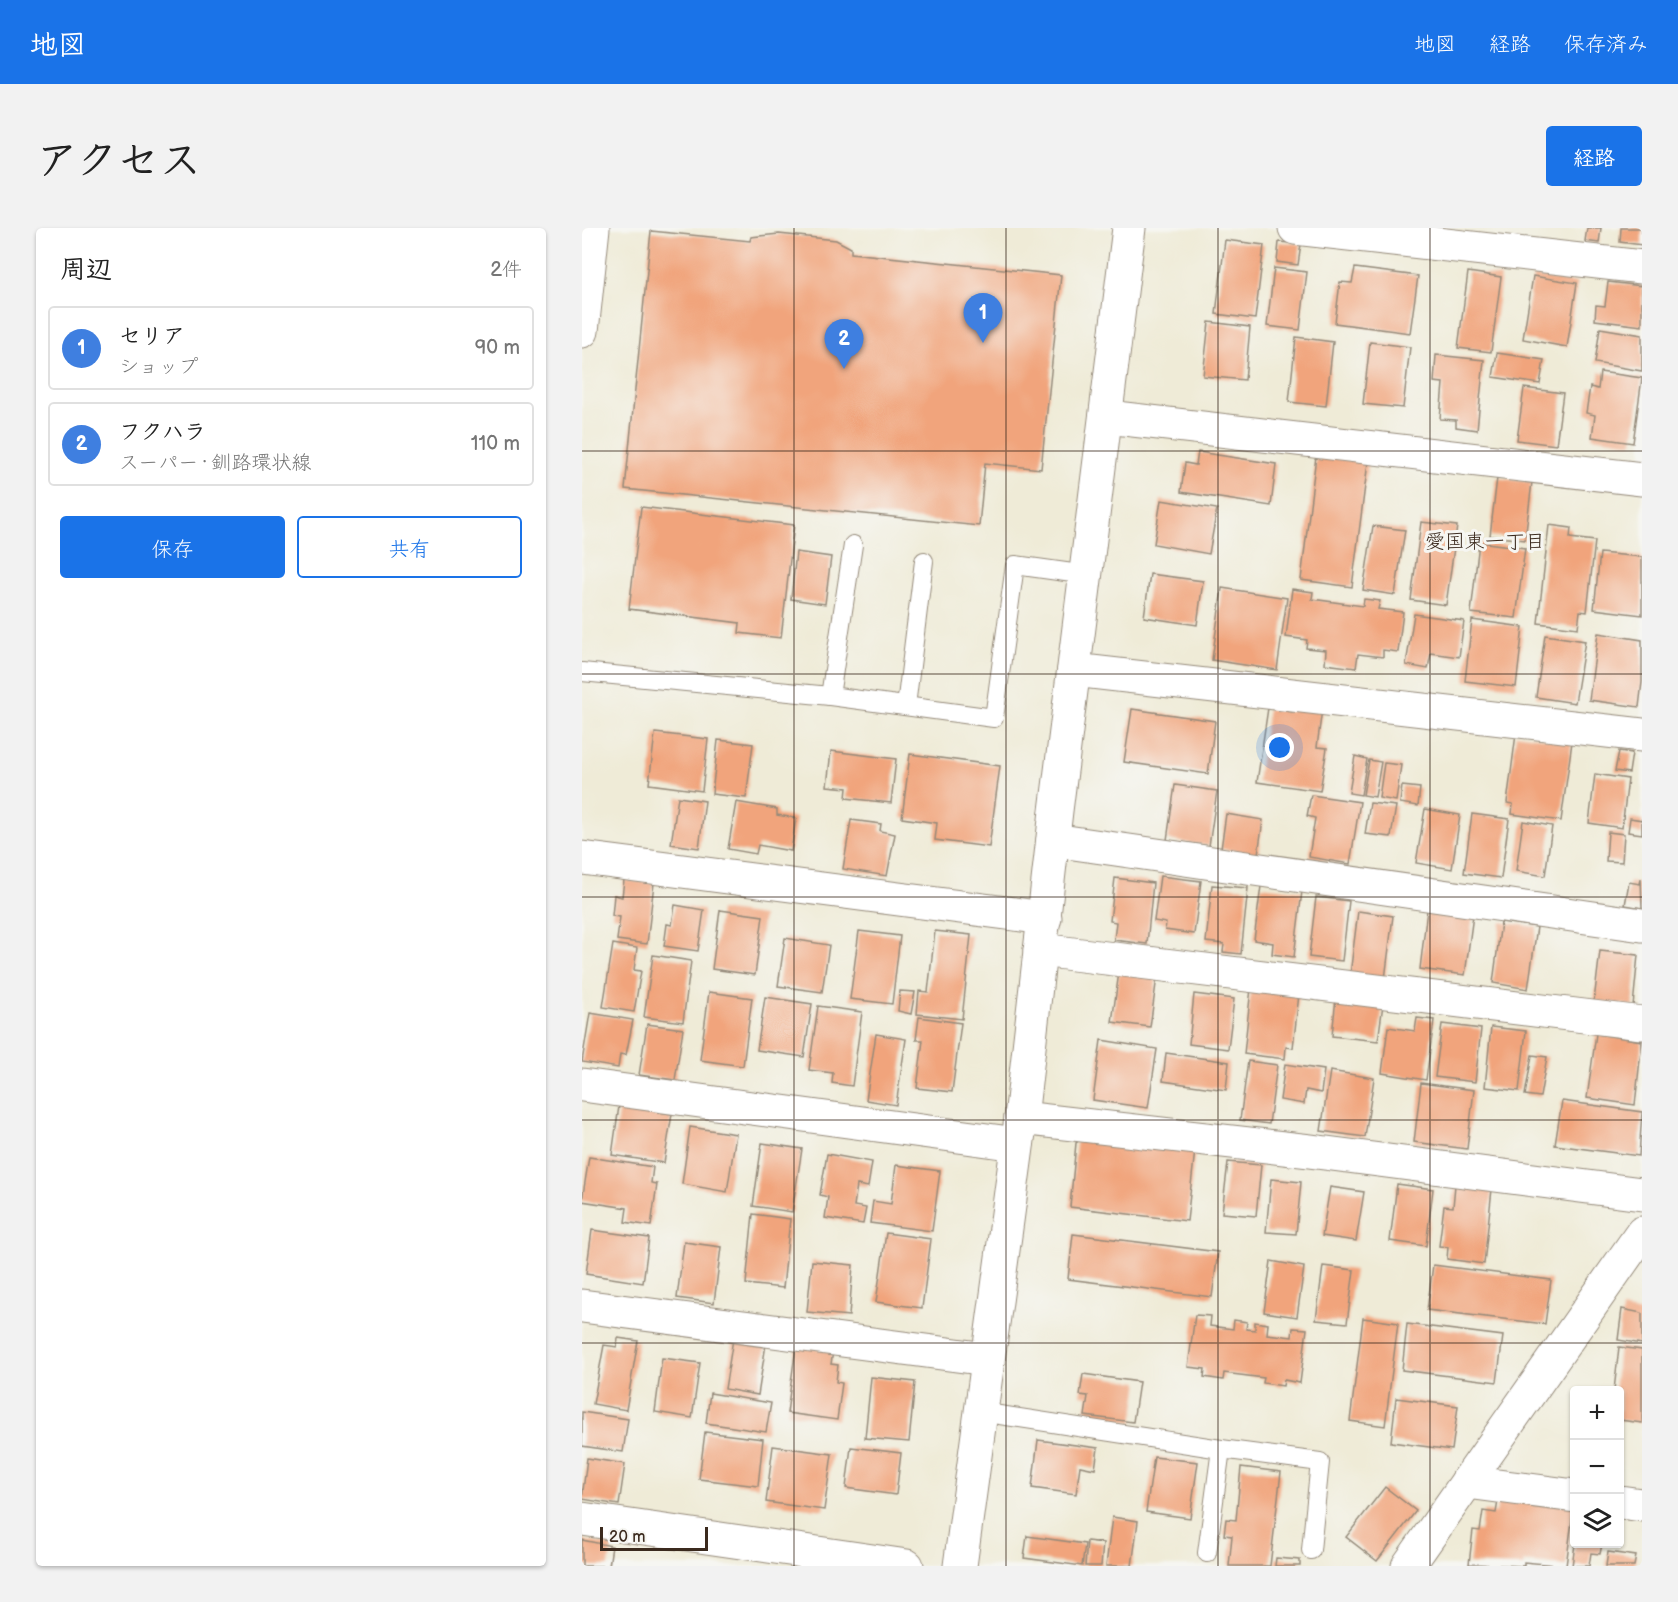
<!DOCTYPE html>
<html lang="ja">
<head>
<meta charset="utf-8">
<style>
  :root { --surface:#fff; --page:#f2f2f2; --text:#222; --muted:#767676; --line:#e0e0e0; --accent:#1a73e8 }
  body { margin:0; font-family:"Balsamiq Sans","Klee One",sans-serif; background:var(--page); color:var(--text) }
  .controls { position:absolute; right:18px; bottom:18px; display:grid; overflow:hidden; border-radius:6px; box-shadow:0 2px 4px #0004 }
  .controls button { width:54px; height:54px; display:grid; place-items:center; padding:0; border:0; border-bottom:2px solid var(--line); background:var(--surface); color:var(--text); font:30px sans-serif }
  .scale { position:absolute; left:18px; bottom:15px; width:108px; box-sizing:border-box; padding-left:6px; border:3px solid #3b2a1e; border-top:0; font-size:16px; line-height:21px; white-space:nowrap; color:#3b2a1e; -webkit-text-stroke:4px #f6f6f2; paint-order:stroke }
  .you { position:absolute; left:698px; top:520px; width:21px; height:21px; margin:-15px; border:4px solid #fff; border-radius:50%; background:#1a73e8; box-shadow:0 0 0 9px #1a73e833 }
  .badge { display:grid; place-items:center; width:39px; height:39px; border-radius:50%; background:var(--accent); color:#fff; font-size:20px; font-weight:700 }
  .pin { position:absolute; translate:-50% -50px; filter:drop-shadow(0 2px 3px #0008) }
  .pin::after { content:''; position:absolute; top:32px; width:21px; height:18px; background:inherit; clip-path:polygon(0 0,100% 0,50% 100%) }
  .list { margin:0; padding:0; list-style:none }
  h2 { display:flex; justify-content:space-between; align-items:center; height:78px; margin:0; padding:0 24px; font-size:26px }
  h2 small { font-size:20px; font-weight:400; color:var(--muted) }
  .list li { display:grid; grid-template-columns:39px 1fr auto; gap:18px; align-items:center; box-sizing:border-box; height:84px; margin:0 12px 12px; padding:0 12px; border:2px solid var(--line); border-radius:6px }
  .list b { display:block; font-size:22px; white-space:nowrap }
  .list p { margin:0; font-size:20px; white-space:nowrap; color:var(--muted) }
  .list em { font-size:20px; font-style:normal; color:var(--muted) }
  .actions { display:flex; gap:12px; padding:18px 24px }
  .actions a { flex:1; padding:14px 0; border:2px solid var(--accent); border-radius:6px; text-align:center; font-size:21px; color:var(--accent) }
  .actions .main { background:var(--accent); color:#fff }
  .icon { flex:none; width:33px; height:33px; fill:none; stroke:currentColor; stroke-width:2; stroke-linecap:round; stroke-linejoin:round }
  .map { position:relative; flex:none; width:1060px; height:1338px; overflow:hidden; border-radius:6px }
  header { display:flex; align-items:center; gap:36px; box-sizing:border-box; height:84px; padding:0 30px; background:var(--accent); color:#fff }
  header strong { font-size:28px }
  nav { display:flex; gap:33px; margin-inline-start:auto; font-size:21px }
  .intro { display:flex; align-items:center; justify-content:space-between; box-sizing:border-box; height:144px; padding:0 36px }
  h1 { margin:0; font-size:42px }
  .button { padding:15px 27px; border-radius:6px; background:var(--accent); color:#fff; font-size:21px; font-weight:700 }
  main { display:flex; gap:36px; padding:0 36px }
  aside { flex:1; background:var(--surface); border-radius:6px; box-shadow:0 2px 4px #0004 }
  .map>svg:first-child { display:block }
</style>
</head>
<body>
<header>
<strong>地図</strong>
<nav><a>地図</a><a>経路</a><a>保存済み</a></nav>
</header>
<div class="intro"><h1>アクセス</h1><a class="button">経路</a></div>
<main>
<aside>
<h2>周辺<small>2件</small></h2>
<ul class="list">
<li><span class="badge" style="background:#3f7fe0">1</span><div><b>セリア</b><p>ショップ</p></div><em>90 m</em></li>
<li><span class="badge" style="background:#3f7fe0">2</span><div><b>フクハラ</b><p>スーパー · 釧路環状線</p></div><em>110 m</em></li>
</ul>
<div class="actions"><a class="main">保存</a><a>共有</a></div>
</aside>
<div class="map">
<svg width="1060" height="1338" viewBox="0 0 1060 1338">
  <rect width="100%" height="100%" fill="#f6f6f2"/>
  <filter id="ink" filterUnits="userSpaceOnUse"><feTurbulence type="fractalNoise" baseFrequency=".0167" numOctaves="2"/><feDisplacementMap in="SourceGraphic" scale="12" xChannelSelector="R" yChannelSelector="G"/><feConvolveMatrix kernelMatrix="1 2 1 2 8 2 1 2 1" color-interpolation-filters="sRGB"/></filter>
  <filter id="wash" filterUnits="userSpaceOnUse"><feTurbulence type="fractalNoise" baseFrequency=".008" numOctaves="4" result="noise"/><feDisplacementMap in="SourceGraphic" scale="24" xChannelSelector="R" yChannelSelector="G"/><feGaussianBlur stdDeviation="1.35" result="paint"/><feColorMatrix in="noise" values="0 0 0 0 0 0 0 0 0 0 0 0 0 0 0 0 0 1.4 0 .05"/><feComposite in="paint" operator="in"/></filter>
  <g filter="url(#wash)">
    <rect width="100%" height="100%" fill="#efebd7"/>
    <g id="blocks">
      <g fill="#f1a47c">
        <path d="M1005 0H1019L1017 15 1003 13Z"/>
        <path d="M1039 0H1060V17L1038 14Z"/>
        <path d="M69 3 168 13 169 9 197 6 254 12 269 20V25L479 47 459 241 403 235 397 298 43 261Z"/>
        <path d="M643 12 682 17 673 91 634 86Z"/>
        <path d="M697 14 719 16 716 37 695 34Z"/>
        <path d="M692 40 725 44 718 102 685 98Z"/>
        <path d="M773 40 836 48 828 105 753 95 758 54 770 55Z"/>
        <path d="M886 44 919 49 909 124 876 120Z"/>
        <path d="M951 48 995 55 985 119 941 111Z"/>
        <path d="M1026 54 1060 58V98L1013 92 1014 77 1023 78Z"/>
        <path d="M627 94 668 99 663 152 621 148Z"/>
        <path d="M1018 100 1060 107V143L1013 135Z"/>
        <path d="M714 109 751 114 744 178 707 174Z"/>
        <path d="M788 114 828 119 821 180 781 176Z"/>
        <path d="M915 125 962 132 958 156 911 149Z"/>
        <path d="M854 127 902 132 895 202 874 199V192L858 191 861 155 852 154Z"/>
        <path d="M1018 144 1060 150 1051 215 1010 209 1013 187 1004 185 1008 159 1016 161Z"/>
        <path d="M942 160 981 165 974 217 935 212Z"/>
        <path d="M616 224 694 236 689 278 599 264 603 235 614 237Z"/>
        <path d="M734 228 786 234 770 359 719 352Z"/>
        <path d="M915 250 950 254 943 312 908 308Z"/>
        <path d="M579 272 635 281 627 326 572 316Z"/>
        <path d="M59 279 212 297 199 410 157 405 158 395 47 381Z"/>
        <path d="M839 294 875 298 864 377 829 372Z"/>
        <path d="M967 297 989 300 988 310 1013 313 1005 384 998 383 996 400 956 395Z"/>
        <path d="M791 298 823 302 813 367 781 362Z"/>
        <path d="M897 314 943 320 934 390 889 385Z"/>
        <path d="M214 324 249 329 243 376 209 371Z"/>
        <path d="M1018 325 1060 329V387L1012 381Z"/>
        <path d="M568 346 621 353 615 397 562 389Z"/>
        <path d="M640 360 705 370 695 442 630 432Z"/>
        <path d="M710 361 731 364 730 371 781 378 782 371 798 373 796 381 821 384 816 424 801 422V429L776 426 774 440 743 436 744 422 724 420 725 412 704 409Z"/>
        <path d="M832 386 882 393 877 429 849 425 846 441 824 437Z"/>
        <path d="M890 392 941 399 934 459 883 453Z"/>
        <path d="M1016 405 1060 412V454L1057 479 1007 472Z"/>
        <path d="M963 407 1003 413 993 475 954 469Z"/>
        <path d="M711 477 740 481 735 519 745 520 738 563 675 554 686 480 710 484Z"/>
        <path d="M550 481 633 493 626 546 542 534Z"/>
        <path d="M73 505 126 511 120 563 67 556Z"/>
        <path d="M934 506 990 514 979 593 930 586 931 576 925 575Z"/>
        <path d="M136 512 171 516 164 570 130 566Z"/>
        <path d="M249 523 314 531 309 575 264 570 265 560 245 558Z"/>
        <path d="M1037 523 1050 525 1047 545 1033 543Z"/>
        <path d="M328 526 418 538 407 619 353 612 355 595 320 590Z"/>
        <path d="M773 528 785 531 779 567 767 565Z"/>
        <path d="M787 532 799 534 793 569 781 567Z"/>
        <path d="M802 535 819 537 814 573 797 570Z"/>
        <path d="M1013 546 1046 551 1040 600 1007 595Z"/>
        <path d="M593 557 635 563 627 618 585 612Z"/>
        <path d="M820 558 838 560 836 578 818 575Z"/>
        <path d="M729 567 778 574 768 636 727 629 733 590 725 588Z"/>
        <path d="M96 569 123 573 117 620 89 616Z"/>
        <path d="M154 574 195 581V587L214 590 209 623 176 617 174 626 146 621Z"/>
        <path d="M788 575 814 578 809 609 783 606Z"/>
        <path d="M843 581 878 587 870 641 834 635Z"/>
        <path d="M644 586 681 592 676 626 639 621Z"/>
        <path d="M890 586 927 591 919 650 882 645Z"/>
        <path d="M1048 590 1060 592V606L1046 604Z"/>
        <path d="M269 592 299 596 298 603 313 606 305 648 261 641Z"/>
        <path d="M941 593 970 598 963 648 934 643Z"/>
        <path d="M1026 604 1042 606 1040 634 1024 633Z"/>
        <path d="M578 648 619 653 612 706 583 702 584 695 572 693Z"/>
        <path d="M533 650 571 655 565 716 532 712 534 694 528 693Z"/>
        <path d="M1059 650 1060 680 1043 677 1047 654 1058 656Z"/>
        <path d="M42 652 72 655 65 716 35 712 38 689 30 688 32 667 40 669Z"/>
        <path d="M630 657 666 660 659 726 641 724 642 716 624 714Z"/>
        <path d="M679 658 720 663 712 729 690 726 691 715 672 712Z"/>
        <path d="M734 669 767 673 760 733 727 729Z"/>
        <path d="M93 677 122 682 116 723 82 718 85 696 90 697Z"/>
        <path d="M138 682 181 688 173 747 130 741Z"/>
        <path d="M845 682 891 687 883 747 838 741Z"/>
        <path d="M776 683 811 688 803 751 768 747Z"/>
        <path d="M919 694 955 699 946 761 911 755Z"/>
        <path d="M277 703 318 708 310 776 268 771Z"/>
        <path d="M353 703 389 707 380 791 335 786 337 763 346 764Z"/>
        <path d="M203 710 247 717 240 764 196 758Z"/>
        <path d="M31 716 55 720 52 742 59 743 52 784 21 779Z"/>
        <path d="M1018 723 1056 727 1051 778 1012 773Z"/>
        <path d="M71 727 109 733 101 794 62 789Z"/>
        <path d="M537 744 575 749 568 799 530 794Z"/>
        <path d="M669 760 717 766 711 820 704 819 703 831 662 826Z"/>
        <path d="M318 763 333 764 329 786 316 783Z"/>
        <path d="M127 764 170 770 161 838 118 832Z"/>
        <path d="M612 766 652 771 646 821 607 816Z"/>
        <path d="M183 769 230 776 222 829 175 822Z"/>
        <path d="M754 770 801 776 796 813 750 808Z"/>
        <path d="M236 778 280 784 270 858 250 855 251 845 227 842Z"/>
        <path d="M8 785 51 792 44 827 38 826 36 840 0 834Z"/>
        <path d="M337 789 379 795 370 864 335 860 341 812H334Z"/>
        <path d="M835 790 852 792 844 852 800 845 806 799 833 803Z"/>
        <path d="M65 796 101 801 93 852 57 847Z"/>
        <path d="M860 796 899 801 893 854 853 849Z"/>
        <path d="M909 799 944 803 937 863 903 859Z"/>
        <path d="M294 806 324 811 314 877 284 872Z"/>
        <path d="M1014 806 1060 813 1053 877 1005 870Z"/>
        <path d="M519 812 575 821 566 880 511 872Z"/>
        <path d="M584 825 647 834 644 862 581 853Z"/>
        <path d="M950 827 965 829 958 869 943 867Z"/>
        <path d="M666 833 695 837 687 896 658 892Z"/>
        <path d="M703 836 742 842 739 865 724 862 722 876 698 872Z"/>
        <path d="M748 843 792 850 783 909 739 903Z"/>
        <path d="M839 855 892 862 885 921 832 914Z"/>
        <path d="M980 873 1060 884 1057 928 973 917Z"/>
        <path d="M37 878 90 886 82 935 30 927Z"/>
        <path d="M108 899 154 906 145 964 100 956Z"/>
        <path d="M505 907 613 922 605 993 488 979 494 915Z"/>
        <path d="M180 915 220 921 210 984 171 978Z"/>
        <path d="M245 926 290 934 286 959 275 957 272 978 284 980 281 996 243 990 246 969 238 967Z"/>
        <path d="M7 929 71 939 69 955 75 956 69 998 43 994 45 980 0 973Z"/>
        <path d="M646 934 679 937 674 988 640 985Z"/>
        <path d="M314 937 358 943 350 1003 288 995 291 973 309 976Z"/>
        <path d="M689 951 719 954 714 1006 684 1004Z"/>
        <path d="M815 956 851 961 844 1018 808 1013Z"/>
        <path d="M873 957 910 961 902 1036 865 1031 866 1019 857 1018 862 978 871 979Z"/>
        <path d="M748 959 782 964 774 1013 740 1008Z"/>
        <path d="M171 986 208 991 201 1060 164 1056Z"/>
        <path d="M10 1002 67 1010 61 1055 4 1046Z"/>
        <path d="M304 1005 349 1011 340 1080 294 1074Z"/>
        <path d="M491 1006 636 1024 630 1069 486 1051Z"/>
        <path d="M102 1014 139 1019 132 1075 95 1070Z"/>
        <path d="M230 1033 271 1037 267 1088 225 1084Z"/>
        <path d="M689 1033 722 1039 715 1089 682 1084Z"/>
        <path d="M851 1037 969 1052 963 1096 845 1082Z"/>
        <path d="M741 1038 772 1042 765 1095 734 1092Z"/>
        <path d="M1040 1081 1060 1085V1116L1036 1112Z"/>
        <path d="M613 1087 629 1088 628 1098 651 1101 652 1092 665 1094 664 1101 673 1102V1094L686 1096 685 1106 710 1109 711 1100 725 1101 718 1155 702 1152 701 1158 681 1155 682 1150 642 1145 641 1152 622 1149 623 1141 606 1139Z"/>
        <path d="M781 1090 816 1095 803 1198 768 1193Z"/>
        <path d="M825 1096 921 1108 915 1154 820 1142Z"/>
        <path d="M36 1110 56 1113 44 1182 11 1176 22 1117 35 1119Z"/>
        <path d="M151 1111 184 1116 176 1167 143 1161Z"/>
        <path d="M214 1118 251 1123 249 1136 256 1137 254 1154 260 1155 255 1192 205 1185Z"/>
        <path d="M1037 1119 1060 1122V1195L1038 1192V1162H1032Z"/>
        <path d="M80 1130 118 1135 110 1190 73 1184Z"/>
        <path d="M501 1146 557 1154 551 1194 503 1188 506 1168 498 1167Z"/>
        <path d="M289 1149 333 1154 327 1214 283 1210Z"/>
        <path d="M128 1165 189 1175 184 1204 124 1195Z"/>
        <path d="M814 1170 876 1178 870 1222 809 1214Z"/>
        <path d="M0 1184 46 1191 41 1224 0 1218Z"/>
        <path d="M123 1204 181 1211 176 1258 117 1251Z"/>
        <path d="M456 1212 516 1220 513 1241 498 1238 494 1266 450 1260Z"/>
        <path d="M191 1218 250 1226 242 1282 184 1274Z"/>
        <path d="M269 1219 319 1225 314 1267 264 1260Z"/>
        <path d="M572 1229 616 1234 608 1290 564 1284Z"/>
        <path d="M5 1230 43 1236 37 1277 0 1271Z"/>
        <path d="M659 1239 699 1244 688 1338H647L650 1308 642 1307 644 1291 654 1292Z"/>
        <path d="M803 1259 834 1283 795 1333 764 1309Z"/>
        <path d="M917 1267 992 1277 984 1338 942 1334V1338L887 1336 891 1302 898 1303 901 1283 914 1285Z"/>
        <path d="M530 1289 556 1293 550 1338H524Z"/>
        <path d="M445 1308 503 1316 500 1338 442 1330Z"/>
        <path d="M0 1312 30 1318 27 1338H0Z"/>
        <path d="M505 1313 521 1315 519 1338H503Z"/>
        <path d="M993 1316H1020L1018 1326 1009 1325 1007 1338H990Z"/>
        <path d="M1026 1324 1054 1328 1052 1338H1024Z"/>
        <path d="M694 1330 718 1332V1338H693Z"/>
      </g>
    </g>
  </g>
  <g filter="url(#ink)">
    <use href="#blocks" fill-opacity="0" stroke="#958a7a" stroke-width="1.5"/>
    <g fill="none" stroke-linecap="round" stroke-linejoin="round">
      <g stroke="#958a7a" stroke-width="20">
        <g id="lane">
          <path d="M0 444 248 468 412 490 433 337 505 347"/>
          <path d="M248 468 271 317"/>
          <path d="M324 478 342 333"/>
          <path d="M398 1184 639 1221 625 1325"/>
          <path d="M639 1221 738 1234 729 1322"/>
        </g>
      </g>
      <g stroke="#958a7a" stroke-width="35">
        <g id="street">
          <path d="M713 0 1060 39"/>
          <path d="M525 189 1060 251"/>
          <path d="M492 442 1060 507"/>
          <path d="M471 612 1060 697"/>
          <path d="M0 630 463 690"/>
          <path d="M458 722 1060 795"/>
          <path d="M0 857 435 916"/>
          <path d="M439 890 728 923 1060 966"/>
          <path d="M0 1078 405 1131"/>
          <path d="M885 1254 993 1268"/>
          <path d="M1038 1274 1060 1277"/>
          <path d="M0 1291 325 1338"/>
          <path d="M378 1338 439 890 474 583 547 0"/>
        </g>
      </g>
      <g stroke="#958a7a" stroke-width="35">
        <path id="secondary" d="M826 1338 1060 1005"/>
      </g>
      <g stroke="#958a7a" stroke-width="35">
        <path id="primary" d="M0 103 11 0"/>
      </g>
      <use href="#lane" stroke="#fff" stroke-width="18"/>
      <use href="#street" stroke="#fff" stroke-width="33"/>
      <use href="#secondary" stroke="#fff" stroke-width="33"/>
      <use href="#primary" stroke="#fff" stroke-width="33"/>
    </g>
  </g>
  <path fill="none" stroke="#3b2a1e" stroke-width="1.5" stroke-opacity="0.55" d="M212 0V1338M424 0V1338M636 0V1338M848 0V1338M0 223H1060M0 446H1060M0 669H1060M0 892H1060M0 1115H1060"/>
  <g text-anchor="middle" stroke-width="6" stroke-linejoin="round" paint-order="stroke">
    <g font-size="20" fill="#3b2a1e" stroke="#f6f6f2">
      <text x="903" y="320">愛国東一丁目</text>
    </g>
  </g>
</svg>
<div class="controls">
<button>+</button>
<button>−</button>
<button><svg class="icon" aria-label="layers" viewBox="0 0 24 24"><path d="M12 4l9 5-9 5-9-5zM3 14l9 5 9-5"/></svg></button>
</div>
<div class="scale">20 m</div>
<div class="you"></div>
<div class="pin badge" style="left:401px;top:115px;background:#3f7fe0">1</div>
<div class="pin badge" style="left:262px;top:141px;background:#3f7fe0">2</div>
</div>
</main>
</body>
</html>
